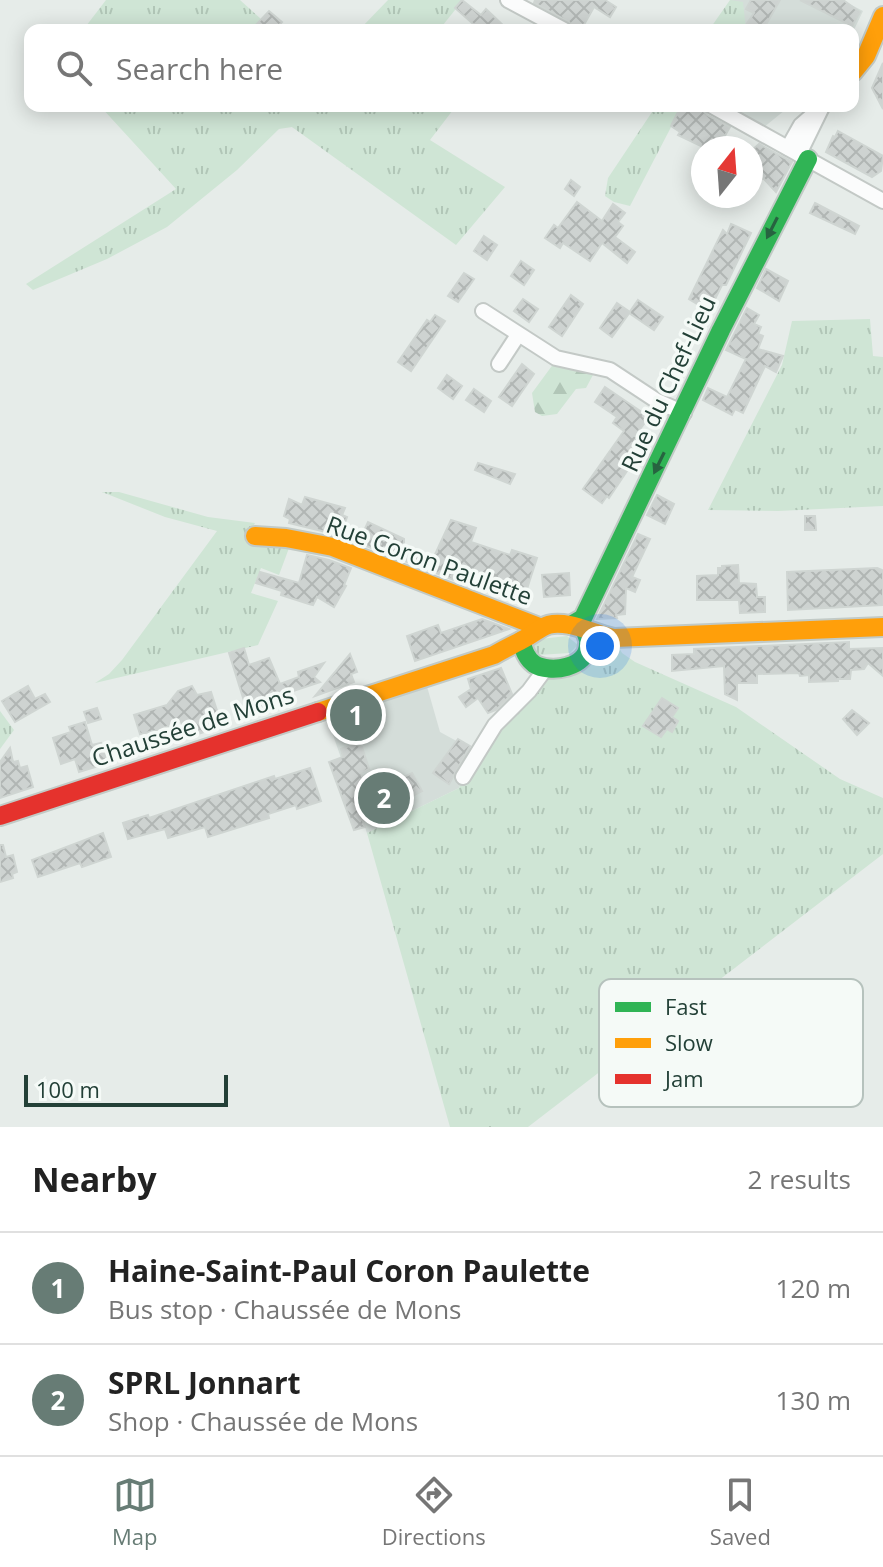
<!DOCTYPE html>
<html lang="en">
<head>
<meta charset="utf-8">
<style>
  :root { --surface:#fff; --page:#f6f6f6; --text:#222; --muted:#767676; --line:#e0e0e0; --accent:#677c75 }
  body { margin:0; font-family:"Open Sans",sans-serif; background:var(--page); color:var(--text) }
  .compass { position:absolute; left:691px; top:136px; width:72px; height:72px; border-radius:50%; background:var(--surface); box-shadow:0 4px 20px #0003; rotate:17deg }
  .scale { position:absolute; left:24px; bottom:20px; width:204px; box-sizing:border-box; padding-left:8px; border:4px solid #234037; border-top:0; font-size:22px; line-height:28px; white-space:nowrap; color:#234037; -webkit-text-stroke:6px #f5faf7; paint-order:stroke }
  .you { position:absolute; left:600px; top:646px; width:28px; height:28px; margin:-20px; border:6px solid #fff; border-radius:50%; background:#1a73e8; box-shadow:0 0 0 12px #1a73e833 }
  .badge { display:grid; place-items:center; width:52px; height:52px; border-radius:50%; background:var(--accent); color:#fff; font-size:26px; font-weight:700 }
  .pin { position:absolute; translate:-50% -50%; border:4px solid #fff; box-shadow:0 2px 8px #0006 }
  .list { margin:0; padding:0; list-style:none }
  h2 { display:flex; justify-content:space-between; align-items:center; height:104px; margin:0; padding:0 32px; font-size:34px }
  h2 small { font-size:26px; font-weight:400; color:var(--muted) }
  .list li { display:grid; grid-template-columns:52px 1fr auto; gap:24px; align-items:center; box-sizing:border-box; height:112px; padding:0 32px; border-top:2px solid var(--line) }
  .list b { display:block; font-size:30px; white-space:nowrap }
  .list p { margin:0; font-size:26px; white-space:nowrap; color:var(--muted) }
  .list em { font-size:26px; font-style:normal; color:var(--muted) }
  .icon { flex:none; width:44px; height:44px; fill:none; stroke:currentColor; stroke-width:2; stroke-linecap:round; stroke-linejoin:round }
  .map { position:relative; flex:none; width:883px; height:1127px; overflow:hidden }
  .search { position:absolute; background:var(--surface); box-shadow:0 4px 20px #0003; left:24px; right:24px; top:24px; height:88px; display:flex; align-items:center; gap:20px; box-sizing:border-box; padding:0 28px; border-radius:16px; color:var(--muted); font-size:30px }
  .sheet { height:328px; background:var(--surface) }
  nav { display:flex; justify-content:space-around; align-items:center; box-sizing:border-box; height:112px; border-top:2px solid var(--line); background:var(--surface); font-size:22px; color:var(--muted) }
  nav a { display:grid; justify-items:center; gap:4px }
  nav .on { color:var(--accent) }
  .map>svg:first-child { display:block }
</style>
</head>
<body>
<div class="map">
<svg width="883" height="1127" viewBox="0 0 883 1127">
  <defs>
    <pattern id="grass-tufts" width="24" height="20" patternUnits="userSpaceOnUse" patternTransform="scale(2)"><rect width="24" height="20" fill="#cfe5d5"/><path d="M3 7l-1-3M5 7V3M7 7l1-3M15 17l-1-3M17 17v-4M19 17l1-3" fill="none" stroke="#b1c6b7"/></pattern>
    <pattern id="forest-firs" width="22" height="20" patternUnits="userSpaceOnUse" patternTransform="scale(2)"><rect width="22" height="20" fill="#cfe5d5"/><path d="M5 1l3.5 6h-7zM16 11l3.5 6h-7z" fill="#b1c6b7"/></pattern>
    <pattern id="building-cross-hatch" width="8" height="8" patternUnits="userSpaceOnUse" patternTransform="scale(2)"><rect width="8" height="8" fill="#ced3d1"/><path d="M0 0l8 8M0 8l8-8" fill="none" stroke="#b1b6b4"/></pattern>
  </defs>
  <rect width="100%" height="100%" fill="#e6ece9"/>
  <g fill="#d4ddd9">
    <path d="M731 0H842L863 11 853 32V30H710Z"/>
    <path d="M712 106H790L758 132Z"/>
    <path d="M424 676 440 732 473 750 463 777 459 788 367 833 324 709Z"/>
  </g>
  <g fill="url(#grass-tufts)">
    <path d="M106 0H240L261 19 254 30H83Z"/>
    <path d="M388 0H463L439 30H359Z"/>
    <path d="M730 0 743 2 746 30H709Z"/>
    <path d="M100 106H456L430 140 505 187 456 245 292 127 279 129 237 170 167 227 107 259 33 290 26 284 176 189Z"/>
    <path d="M656 106H682L630 206 614 202 605 196 608 178Z"/>
    <path d="M870 319 873 356 883 357V506L778 511 708 510 782 365 792 321Z"/>
    <path d="M102 492H119L208 517 255 523 252 529 292 540 279 575 261 568 251 593 278 601 258 645 95 683 109 674 122 660 217 531 165 517Z"/>
    <path d="M567 636 578 645 570 653 538 655 533 646 540 639Z"/>
    <path d="M614 638 622 653 635 662 736 707 840 779 883 798V854L528 1127H450L367 833 459 788 463 777 529 691 589 650Z"/>
    <path d="M0 711 14 730 0 749Z"/>
  </g>
  <path fill="url(#forest-firs)" d="M554 363 594 373 586 388 576 389 557 414 542 416 535 412 532 393Z"/>
  <g fill="url(#building-cross-hatch)" stroke="#cfd5d2" stroke-width="2">
    <path d="M462 0 481 15 486 9 508 30H480L455 8Z"/>
    <path d="M535 0H605L616 7 610 17 594 7 581 30H574L569 22 534 3Z"/>
    <path d="M751 0H780L763 30H755L746 25 754 13 746 9Z"/>
    <path d="M800 0H843L860 12 852 26Z"/>
    <path d="M269 11 282 22 275 30H251Z"/>
    <path d="M883 63V109L872 88Z"/>
    <path d="M681 106H699L707 115 730 127 718 148H705L678 135 680 132 671 126Z"/>
    <path d="M838 131 883 156 881 171 872 177 826 152 833 136 835 137Z"/>
    <path d="M759 144 792 162 776 192 764 179 751 175V151Z"/>
    <path d="M571 180 580 187 574 196 565 189Z"/>
    <path d="M577 202 602 221 613 204 625 213 618 222 623 226 615 237 635 252 627 263 602 243 590 261 563 243 560 248 545 238 554 225 558 228Z"/>
    <path d="M815 203 859 226 855 234 810 213Z"/>
    <path d="M731 224 751 233 726 285H722L709 311 689 299 723 230 727 234Z"/>
    <path d="M484 236 497 245 487 260 474 251Z"/>
    <path d="M521 261 534 270 524 285 511 276Z"/>
    <path d="M766 269 788 281 779 301 757 288Z"/>
    <path d="M464 273 474 279 458 302 448 296Z"/>
    <path d="M571 295 583 304 562 336 549 327Z"/>
    <path d="M523 299 538 309 529 322 514 311Z"/>
    <path d="M638 300 663 317 654 330 629 313Z"/>
    <path d="M617 303 630 312 612 337 600 328Z"/>
    <path d="M747 308 759 315 754 324 761 327 758 334 763 336 758 349 783 356 776 372 765 366 743 413 735 409 732 415 703 400 708 388 727 397 746 359 726 350Z"/>
    <path d="M435 315 445 321 411 371 398 362 427 320 430 322Z"/>
    <path d="M522 364 534 374 512 406 499 397Z"/>
    <path d="M447 375 462 386 453 399 438 388Z"/>
    <path d="M605 387 649 417 635 436 645 444 609 498 607 496 602 503 583 489 624 431 613 423 617 417 595 402Z"/>
    <path d="M474 389 491 401 484 412 466 400Z"/>
    <path d="M478 463 515 474 510 484 475 470Z"/>
    <path d="M657 495 674 504 665 524 647 515Z"/>
    <path d="M305 497 345 508 342 515 347 517 343 528 362 535 368 522 404 539V548L432 561 451 520 476 528 471 542 510 555 512 550 537 558 526 592 467 573 464 584 338 535 289 523 290 519 284 516 289 499 302 505Z"/>
    <path d="M805 516H815L816 530H805Z"/>
    <path d="M638 534 650 539 632 577 640 580 635 592 626 588 625 614 616 615 617 618 597 619Z"/>
    <path d="M307 555 329 560 351 568 344 585 346 586 334 607 317 597 313 605 309 604 281 595 282 591 256 583 260 572 299 583Z"/>
    <path d="M738 565 739 583 756 584 757 597H765V612L740 613 739 600H697V576L718 575V568H722V566Z"/>
    <path d="M877 568 882 570 883 574V605L788 610 787 572Z"/>
    <path d="M569 573 570 595 544 597 542 575Z"/>
    <path d="M482 619 509 629 415 661 407 636 438 625 441 633Z"/>
    <path d="M849 642V649L883 648V676L868 663 864 669 851 670 850 679H838V681L809 682V675L800 676 799 673 757 674V683H737V700L725 694 724 666 672 671V655L694 654V649Z"/>
    <path d="M244 648 249 665 269 658 280 684 299 677 298 672 324 663 314 677 320 682 287 693 290 703 249 717 229 653Z"/>
    <path d="M350 654 357 672 351 674 354 682 315 696Z"/>
    <path d="M501 668 512 694 496 710 488 713 478 698 466 707 459 697 471 689 468 679Z"/>
    <path d="M28 686 35 699 45 694 50 702 15 722 2 701Z"/>
    <path d="M192 686 197 695 211 692 222 726 186 738 181 721 159 730 140 734 134 715 167 705 178 691Z"/>
    <path d="M662 698 678 708 672 717 678 721 672 732 667 729 661 737 643 726Z"/>
    <path d="M97 708 101 719 88 723 84 712Z"/>
    <path d="M852 710 869 723 857 735 843 719Z"/>
    <path d="M85 722 92 745 101 743 108 763 79 772 75 759 61 764 53 738 71 732 69 727Z"/>
    <path d="M458 739 470 746 449 784 433 773Z"/>
    <path d="M355 744 362 747 369 769 361 773 367 795 412 773 422 791 363 821 365 827 354 830 329 762 343 757 341 749Z"/>
    <path d="M10 748 13 762 18 761 20 768 27 766 33 787 0 798V762Z"/>
    <path d="M310 768 321 801 297 809 296 805 268 814 269 818 208 837 205 827 168 838 165 829 128 839 123 823 148 815 149 818 274 776 275 779Z"/>
    <path d="M103 833 111 857 82 867 80 863 38 877 32 860Z"/>
    <path d="M0 845H3L6 857 13 855 17 872 12 874 13 878 0 882Z"/>
  </g>
  <g fill="none" stroke-linecap="round" stroke-linejoin="round">
    <g stroke="#c3c9c6" stroke-width="18">
      <g id="street">
        <path d="M508 0 564 30"/>
        <path d="M712 106 883 201"/>
        <path d="M788 148 801 125 823 106"/>
        <path d="M799 154 822 107"/>
        <path d="M483 311 556 358 610 370 657 401 684 413"/>
        <path d="M499 364 518 335"/>
        <path d="M463 777 495 725 529 691 546 668"/>
      </g>
    </g>
    <g stroke="#c2cac6" stroke-width="22">
      <g id="fast">
        <path d="M571 625 583 618 721 330 808 159"/>
        <path d="M521 641C524 650 526 658 534 664 550 674 588 668 588 644 589 640 586 635 585 631"/>
      </g>
    </g>
    <g stroke="#c2cac6" stroke-width="22">
      <g id="slow">
        <path d="M853 72 866 56 883 16"/>
        <path d="M255 536 286 538 333 547 539 627"/>
        <path d="M318 712 494 655C504 649 513 645 522 640 542 630 543 620 570 625 585 628 599 635 614 638L883 627"/>
      </g>
    </g>
    <g stroke="#c2cac6" stroke-width="22">
      <path id="jam" d="M0 816 318 712"/>
    </g>
    <use href="#street" stroke="#fbfcfc" stroke-width="14"/>
    <use href="#fast" stroke="#30b455" stroke-width="18"/>
    <use href="#slow" stroke="#ff9f0a" stroke-width="18"/>
    <use href="#jam" stroke="#e5322d" stroke-width="18"/>
  </g>
  <defs><path id="oneway-solid" d="M-6-.8H1V-3.2L6.5 0L1 3.2V.8H-6Z" transform="scale(2)"/></defs>
  <g fill="#276340">
    <use href="#oneway-solid" transform="translate(772 228) rotate(117)"/>
    <use href="#oneway-solid" transform="translate(659 463) rotate(116)"/>
  </g>
  <g text-anchor="middle" stroke-width="7" stroke-linejoin="round" paint-order="stroke">
    <g font-size="24" fill="#234037" stroke="#f5faf7">
      <text transform="translate(669 384) rotate(-65)" y="8">Rue du Chef-Lieu</text>
      <text transform="translate(429 561) rotate(20)" y="8">Rue Coron Paulette</text>
      <text transform="translate(193 727) rotate(-18)" y="8">Chaussée de Mons</text>
    </g>
  </g>
  <rect x="599" y="979" width="264" height="128" rx="12" fill="#f5faf7" stroke="#b6c2bd" stroke-width="2"/>
  <rect x="615" y="1002" width="36" height="10" fill="#30b455"/>
  <rect x="615" y="1038" width="36" height="10" fill="#ff9f0a"/>
  <rect x="615" y="1074" width="36" height="10" fill="#e5322d"/>
  <g font-size="22" fill="#234037">
    <text x="665" y="1015">Fast</text>
    <text x="665" y="1051">Slow</text>
    <text x="665" y="1087">Jam</text>
  </g>
</svg>
<svg class="compass" viewBox="-18 -18 36 36"><path d="M0-13l5 13h-10z" fill="#e53935"/><path d="M0 13l5-13h-10z" fill="#767676"/></svg>
<div class="scale">100 m</div>
<div class="you"></div>
<div class="pin badge" style="left:356px;top:715px">1</div>
<div class="pin badge" style="left:384px;top:798px">2</div>
<div class="search"><svg class="icon" aria-label="search" viewBox="0 0 24 24"><circle cx="10" cy="10" r="6"/><path d="M15 15l6 6"/></svg>Search here</div>
</div>
<section class="sheet">
<h2>Nearby<small>2 results</small></h2>
<ul class="list">
<li><span class="badge">1</span><div><b>Haine-Saint-Paul Coron Paulette</b><p>Bus stop · Chaussée de Mons</p></div><em>120 m</em></li>
<li><span class="badge">2</span><div><b>SPRL Jonnart</b><p>Shop · Chaussée de Mons</p></div><em>130 m</em></li>
</ul>
</section>
<nav>
<a class="on"><svg class="icon" aria-label="map" viewBox="0 0 24 24"><path d="M3 6l6-2 6 2 6-2v14l-6 2-6-2-6 2zM9 4v14M15 6v14"/></svg>Map</a>
<a><svg class="icon" aria-label="directions" viewBox="0 0 24 24"><path d="M12 3l9 9-9 9-9-9zM9 14v-3h6M13 9l2 2-2 2"/></svg>Directions</a>
<a><svg class="icon" aria-label="saved" viewBox="0 0 24 24"><path d="M7 4h10v16l-5-4-5 4z"/></svg>Saved</a>
</nav>
</body>
</html>
